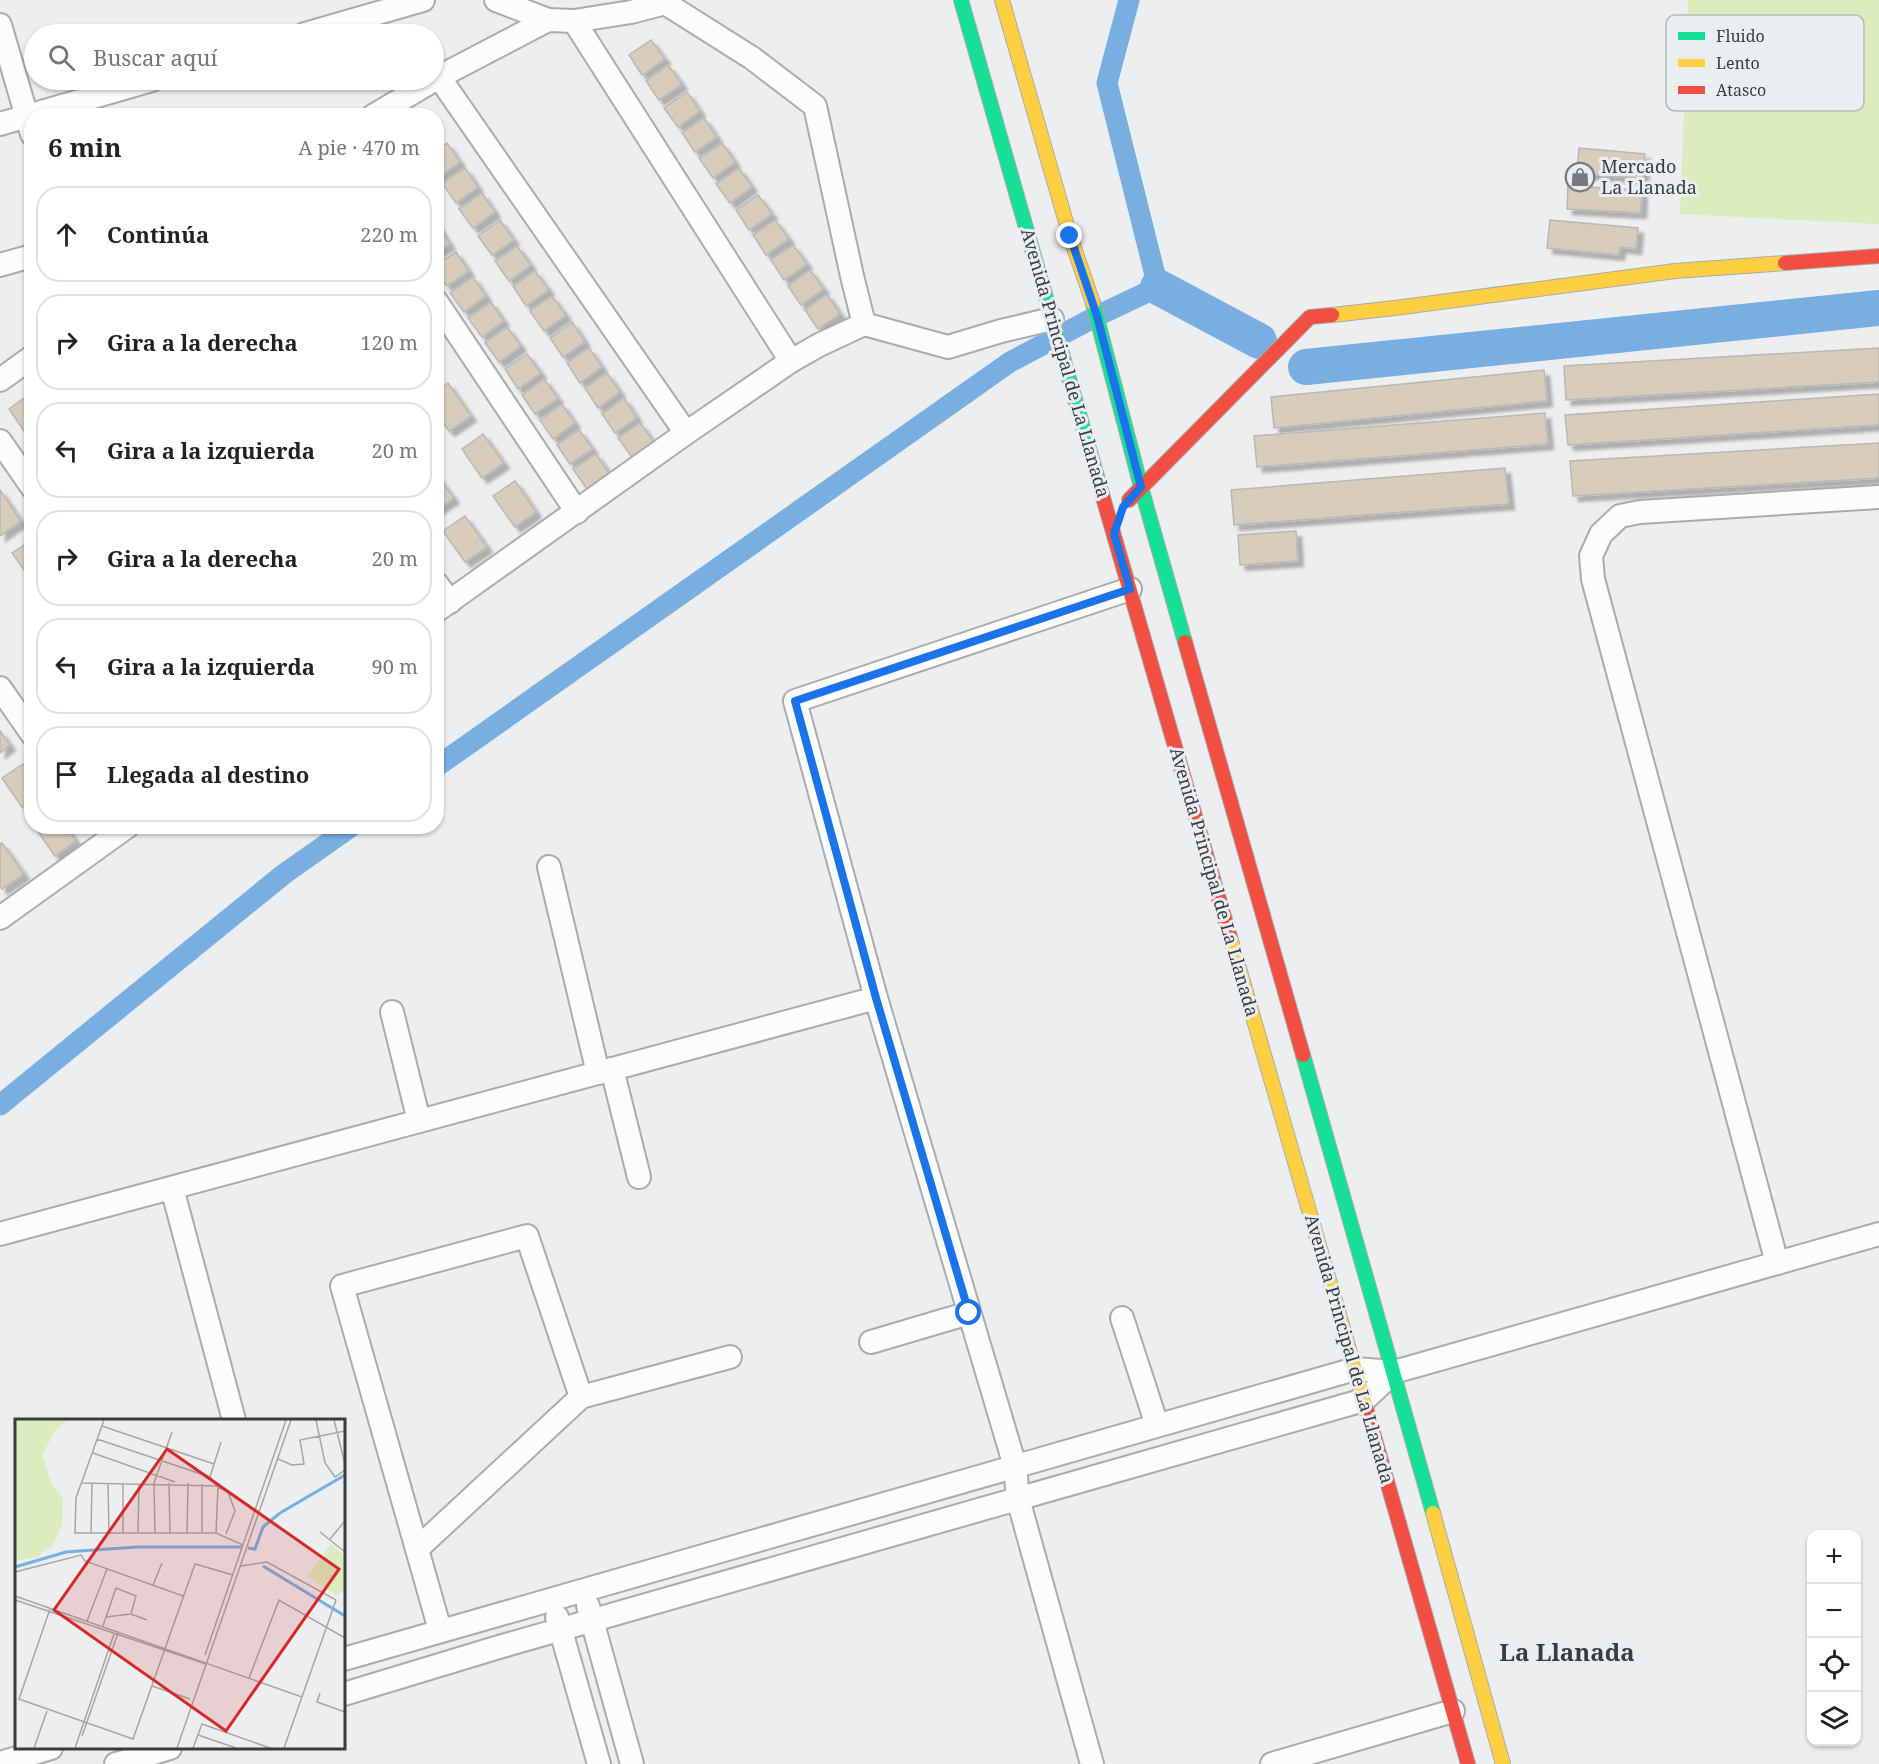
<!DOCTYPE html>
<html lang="es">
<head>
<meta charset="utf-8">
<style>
  :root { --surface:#fff; --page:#f6f6f6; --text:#222; --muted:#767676; --line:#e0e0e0 }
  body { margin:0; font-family:"Noto Serif",serif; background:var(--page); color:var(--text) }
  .controls { position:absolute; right:18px; bottom:18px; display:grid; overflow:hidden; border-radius:12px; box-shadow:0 2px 4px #0004 }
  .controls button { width:54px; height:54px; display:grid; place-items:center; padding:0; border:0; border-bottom:2px solid var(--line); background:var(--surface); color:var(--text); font:30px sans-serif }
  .stop { position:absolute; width:18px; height:18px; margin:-14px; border:4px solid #1a73e8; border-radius:50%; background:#fff }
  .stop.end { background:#1a73e8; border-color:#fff; box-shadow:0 2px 6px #0008 }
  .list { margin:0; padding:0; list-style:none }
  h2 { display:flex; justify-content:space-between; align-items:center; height:78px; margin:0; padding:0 24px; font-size:26px }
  h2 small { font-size:20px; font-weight:400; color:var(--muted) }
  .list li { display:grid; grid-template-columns:39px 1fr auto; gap:18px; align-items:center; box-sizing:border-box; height:96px; margin:0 12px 12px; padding:0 12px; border:2px solid var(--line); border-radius:24px }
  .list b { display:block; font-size:22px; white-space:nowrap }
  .list em { font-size:20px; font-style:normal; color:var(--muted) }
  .icon { flex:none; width:33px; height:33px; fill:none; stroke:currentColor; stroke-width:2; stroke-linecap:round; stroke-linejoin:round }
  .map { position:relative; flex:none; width:1879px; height:1764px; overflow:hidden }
  .search { position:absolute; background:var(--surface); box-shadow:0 2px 4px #0004; left:24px; top:24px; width:420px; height:66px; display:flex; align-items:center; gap:15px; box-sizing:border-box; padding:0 21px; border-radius:33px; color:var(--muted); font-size:22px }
  .panel { position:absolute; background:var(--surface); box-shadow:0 2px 4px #0004; left:24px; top:108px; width:420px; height:726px; border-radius:24px }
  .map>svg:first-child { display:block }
</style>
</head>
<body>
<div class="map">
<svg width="1879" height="1764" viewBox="0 0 1879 1764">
  <defs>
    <filter id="shadow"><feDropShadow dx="5.5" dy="5.5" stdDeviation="1.5" flood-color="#0004"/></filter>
  </defs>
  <rect width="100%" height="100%" fill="#eceef0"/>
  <path fill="#dcecbf" d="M1688 0H1879V224L1680 214Z"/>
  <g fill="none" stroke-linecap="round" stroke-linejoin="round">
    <g stroke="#79aee0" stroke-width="21">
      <path d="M436 767 1010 362 1097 316 1158 287 1107 83 1129 0"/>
      <path d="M0 1105 284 874 352 826"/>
    </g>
    <g stroke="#79aee0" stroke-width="36">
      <path d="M1158 287 1259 341"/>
      <path d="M1306 367 1879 308"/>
    </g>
  </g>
  <g fill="#d8cdbd" stroke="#b8b8b8" stroke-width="1.5" filter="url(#shadow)">
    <path d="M651 40 665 59 642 75 629 55Z"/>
    <path d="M668 65 682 84 659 100 646 81Z"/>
    <path d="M687 92 700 111 678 127 664 108Z"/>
    <path d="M704 118 717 137 695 152 682 133Z"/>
    <path d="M447 143 460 162 438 178 436 175V150Z"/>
    <path d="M722 143 735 162 713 178 699 158Z"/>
    <path d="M1579 148 1645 154 1643 179 1577 173Z"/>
    <path d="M465 168 478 187 456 203 442 183Z"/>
    <path d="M739 168 752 187 730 203 716 184Z"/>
    <path d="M1568 186 1642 190 1641 213 1567 209Z"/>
    <path d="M482 193 495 212 473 228 459 209Z"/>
    <path d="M758 195 772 214 749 230 736 210Z"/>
    <path d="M500 220 514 240 492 255 478 236Z"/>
    <path d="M775 220 789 239 766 255 753 235Z"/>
    <path d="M1550 220 1638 228 1636 249 1620 247 1619 255 1547 248Z"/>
    <path d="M437 224 450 244 436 253V225Z"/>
    <path d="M793 245 807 264 784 280 771 260Z"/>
    <path d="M517 246 531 265 509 281 495 261Z"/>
    <path d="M456 252 469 271 447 286 436 272V265Z"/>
    <path d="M810 270 824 289 801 305 788 286Z"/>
    <path d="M535 271 549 290 526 306 513 286Z"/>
    <path d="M473 277 486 296 464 312 450 293Z"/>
    <path d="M827 294 840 314 818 329 805 310Z"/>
    <path d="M552 296 566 315 544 331 530 311Z"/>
    <path d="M491 302 504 321 482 337 468 318Z"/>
    <path d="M572 322 585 342 563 357 550 338Z"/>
    <path d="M507 327 521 346 499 362 485 343Z"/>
    <path d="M589 348 602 367 580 383 567 363Z"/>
    <path d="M1879 348V382L1566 400 1564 366Z"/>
    <path d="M527 354 541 373 518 389 505 369Z"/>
    <path d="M1544 370 1547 401 1274 428 1271 397Z"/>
    <path d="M607 373 620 392 598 408 585 388Z"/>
    <path d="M544 379 558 398 535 414 522 395Z"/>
    <path d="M448 383 471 416 449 431 436 413V391Z"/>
    <path d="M30 394 32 437 29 438 9 409Z"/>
    <path d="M1879 394V425L1568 445 1565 415Z"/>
    <path d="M624 398 637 418 615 433 602 414Z"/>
    <path d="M562 404 575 423 553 439 540 420Z"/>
    <path d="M1545 413 1548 444 1257 467 1254 436Z"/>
    <path d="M640 423 654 442 632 457 618 438Z"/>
    <path d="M579 430 593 449 570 464 557 445Z"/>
    <path d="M483 434 504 463 482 478 462 449Z"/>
    <path d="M1879 443V478L1573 496 1570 461Z"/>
    <path d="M596 454 609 473 587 489 573 469Z"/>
    <path d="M1505 468 1509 504 1234 525 1231 490Z"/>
    <path d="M436 474 454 498 436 510Z"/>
    <path d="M515 481 536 512 515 527 493 496Z"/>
    <path d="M0 490 21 521 0 536Z"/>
    <path d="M465 516 487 547 465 562 443 531Z"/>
    <path d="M1296 531 1298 561 1240 565 1238 535Z"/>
    <path d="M32 540V581L12 553Z"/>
    <path d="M0 731 10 745 0 753Z"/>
    <path d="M23 764 32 776V801L22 807 2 778Z"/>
    <path d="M34 826H66L76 841 55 856Z"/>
    <path d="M2 843 24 874 2 889 0 886V844Z"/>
  </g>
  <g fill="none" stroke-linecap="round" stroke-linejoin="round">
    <g stroke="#aaabad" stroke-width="26">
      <g id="street">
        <path d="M496 0 548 20"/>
        <path d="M574 21 791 361"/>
        <path d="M0 25 32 134"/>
        <path d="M305 34 423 0"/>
        <path d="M439 77 686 433"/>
        <path d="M373 116 439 77 548 20 574 21 631 12 665 3 752 58 815 106 852 276 864 324"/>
        <path d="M0 124 152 80"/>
        <path d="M0 265 32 256"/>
        <path d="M436 301 577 512"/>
        <path d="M0 380 32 357"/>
        <path d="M0 441 32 487"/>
        <path d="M436 583 450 602"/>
        <path d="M436 611 686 433 791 361 819 345 864 324 948 347 1001 331 1052 319"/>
        <path d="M0 688 32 734"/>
        <path d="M549 867 598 1073"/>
        <path d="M0 918 128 826"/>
        <path d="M392 1012 419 1121"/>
        <path d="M612 1069 639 1177"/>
        <path d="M172 1188 234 1420"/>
        <path d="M0 1234 876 998"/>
        <path d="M1777 1263 1593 579 1591 556 1601 534 1620 516 1640 512 1879 497"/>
        <path d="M1122 1318 1157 1425"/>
        <path d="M871 1342 969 1313"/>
        <path d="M417 1549 581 1397 730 1357"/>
        <path d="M588 1606 632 1764"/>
        <path d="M557 1617 599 1764"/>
        <path d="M440 1630 342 1286 527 1236 581 1397"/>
        <path d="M344 1659 1355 1369 1394 1372 1879 1234"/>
        <path d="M344 1694 499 1647 1364 1400 1394 1372"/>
        <path d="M0 1763 51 1748"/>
        <path d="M116 1764 170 1748"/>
        <path d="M1092 1764 1018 1499 1015 1466 876 998 795 701 1130 589"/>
        <path d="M1272 1764 1453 1711"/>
      </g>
    </g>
    <g stroke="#aaabad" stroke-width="16">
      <g id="fast">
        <path d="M961 0 1102 494"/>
        <path d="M1093 303 1141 487 1185 642"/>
        <path d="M1303 1055 1433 1513"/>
      </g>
    </g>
    <g stroke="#aaabad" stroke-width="16">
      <g id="slow">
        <path d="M1002 0 1070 236 1093 303"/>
        <path d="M1332 315 1395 308 1675 271 1785 263"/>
        <path d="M1230 937 1366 1408"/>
        <path d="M1433 1513 1503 1764"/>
      </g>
    </g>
    <g stroke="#aaabad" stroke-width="16">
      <g id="jam">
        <path d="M1785 263 1879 256"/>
        <path d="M1102 494 1230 937"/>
        <path d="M1129 500 1310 317 1332 315"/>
        <path d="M1185 642 1303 1055"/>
        <path d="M1366 1408 1468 1764"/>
      </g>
    </g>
    <use href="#street" stroke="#fcfcfd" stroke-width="22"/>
    <use href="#fast" stroke="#16e098" stroke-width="14"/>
    <use href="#slow" stroke="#ffcf43" stroke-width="14"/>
    <use href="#jam" stroke="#f24e42" stroke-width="14"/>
  </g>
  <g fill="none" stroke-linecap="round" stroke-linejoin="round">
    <path stroke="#1a73e8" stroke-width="8" d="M969 1313 876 998 795 701 1130 589 1114 534 1123 507 1141 487 1097 316 1070 236"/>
  </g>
  <defs>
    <g id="shop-ring" transform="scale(1.5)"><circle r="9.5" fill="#ebeef1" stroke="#787a7c" stroke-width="1.5"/><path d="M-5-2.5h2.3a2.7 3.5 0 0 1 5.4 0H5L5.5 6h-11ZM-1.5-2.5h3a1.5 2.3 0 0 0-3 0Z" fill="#787a7c"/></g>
  </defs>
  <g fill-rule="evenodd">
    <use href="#shop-ring" x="1580" y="177"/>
  </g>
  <g text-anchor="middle" stroke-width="6" stroke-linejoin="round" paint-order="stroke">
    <g font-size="18" fill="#3a3b3d" stroke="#ebeef1" text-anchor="start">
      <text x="1601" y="173">Mercado<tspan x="1601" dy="21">La Llanada</tspan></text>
    </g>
    <g font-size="18" fill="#3a3b3d" stroke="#ebeef1">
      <text transform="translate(1065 363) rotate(74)" y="6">Avenida Principal de La Llanada</text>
      <text transform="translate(1214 882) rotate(74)" y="6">Avenida Principal de La Llanada</text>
      <text transform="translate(1349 1349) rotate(74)" y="6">Avenida Principal de La Llanada</text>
    </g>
    <g font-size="24" font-weight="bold" fill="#3a3b3d" stroke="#ebeef1">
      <text x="1567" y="1661">La Llanada</text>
    </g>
  </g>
  <g transform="translate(15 1419)">
    <rect width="330" height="330" fill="#eceef0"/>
    <path d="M0 1H54L41 10 27 36 37 65 48 79 47 106 38 126 22 138 0 142ZM316 125 330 137V170L322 177 292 157Z" fill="#dcecbf"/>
    <path fill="none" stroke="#79aee0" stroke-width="3" d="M233 129 240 130 248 108 265 94 330 56M248 147 330 197M0 148 51 133 122 128H227"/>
    <path fill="none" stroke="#a5a6a8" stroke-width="1.5" d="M89 1 61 79 60 114H201L228 126M301 1 310 44 320 58 330 51M319 1 330 45M87 7 199 45M82 20 195 58 201 66M78 34 160 63M263 40 277 46 289 45 285 21 330 12M195 58 206 23M67 64 201 67 213 73 220 92 211 115M93 64 94 114M154 64 155 114M123 113 124 65M187 113V65M305 113 330 133M76 114 77 64M108 114V65M140 114 139 64 157 13M172 114 173 64M201 114 203 68M314 121 330 102M226 147 252 143 321 181M0 153 66 136 70 142 168 177M138 166 147 144M0 177 287 278M0 181 191 245M35 190 4 280 118 320 180 145 218 156M91 198 116 195 132 201M72 202 92 150M88 207 101 169 121 177 116 195M190 236 271 1M234 259 264 181 330 219M137 267 175 280M305 274 302 283 330 293M183 316 221 329M67 317 103 214M19 329 32 292M60 329 99 215M162 329 276 1M178 329 187 305 255 329M269 329 321 181"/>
    <path fill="#d62828" fill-opacity="0.15" stroke="#d62828" stroke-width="3" d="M152 30 324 150 211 312 39 191Z"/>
    <rect width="330" height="330" fill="none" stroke="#3a3b3d" stroke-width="3"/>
  </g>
  <rect x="1666" y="15" width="198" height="96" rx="9" fill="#ebeef1" stroke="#b6b8bb" stroke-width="1.5"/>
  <rect x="1678" y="32" width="27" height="8" fill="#16e098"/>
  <rect x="1678" y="59" width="27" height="8" fill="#ffcf43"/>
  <rect x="1678" y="86" width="27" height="8" fill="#f24e42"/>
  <g font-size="16" fill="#3a3b3d">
    <text x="1716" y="42">Fluido</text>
    <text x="1716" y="69">Lento</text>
    <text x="1716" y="96">Atasco</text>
  </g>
</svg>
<div class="controls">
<button>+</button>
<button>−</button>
<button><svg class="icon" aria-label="locate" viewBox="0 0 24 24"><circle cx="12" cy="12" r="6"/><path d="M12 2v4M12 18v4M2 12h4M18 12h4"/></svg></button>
<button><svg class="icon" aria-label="layers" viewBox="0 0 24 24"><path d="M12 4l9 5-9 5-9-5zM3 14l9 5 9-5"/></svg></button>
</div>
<div class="stop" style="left:969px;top:1313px"></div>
<div class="stop end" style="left:1070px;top:236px"></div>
<div class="search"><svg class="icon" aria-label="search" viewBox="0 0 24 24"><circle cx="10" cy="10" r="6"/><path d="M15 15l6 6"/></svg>Buscar aquí</div>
<section class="panel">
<h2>6 min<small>A pie · 470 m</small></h2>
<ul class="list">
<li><svg class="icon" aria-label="ahead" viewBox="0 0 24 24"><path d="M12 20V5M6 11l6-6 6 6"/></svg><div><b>Continúa</b></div><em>220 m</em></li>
<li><svg class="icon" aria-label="right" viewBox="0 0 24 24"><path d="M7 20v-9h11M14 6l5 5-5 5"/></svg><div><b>Gira a la derecha</b></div><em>120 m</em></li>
<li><svg class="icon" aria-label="left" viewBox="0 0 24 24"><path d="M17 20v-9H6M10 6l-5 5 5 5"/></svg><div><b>Gira a la izquierda</b></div><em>20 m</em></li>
<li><svg class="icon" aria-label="right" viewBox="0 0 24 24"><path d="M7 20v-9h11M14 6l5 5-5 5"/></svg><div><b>Gira a la derecha</b></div><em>20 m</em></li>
<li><svg class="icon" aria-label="left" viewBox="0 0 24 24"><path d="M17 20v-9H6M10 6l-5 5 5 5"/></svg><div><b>Gira a la izquierda</b></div><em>90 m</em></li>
<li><svg class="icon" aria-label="arrive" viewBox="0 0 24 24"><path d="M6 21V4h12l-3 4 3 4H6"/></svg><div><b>Llegada al destino</b></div></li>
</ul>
</section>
</div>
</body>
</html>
